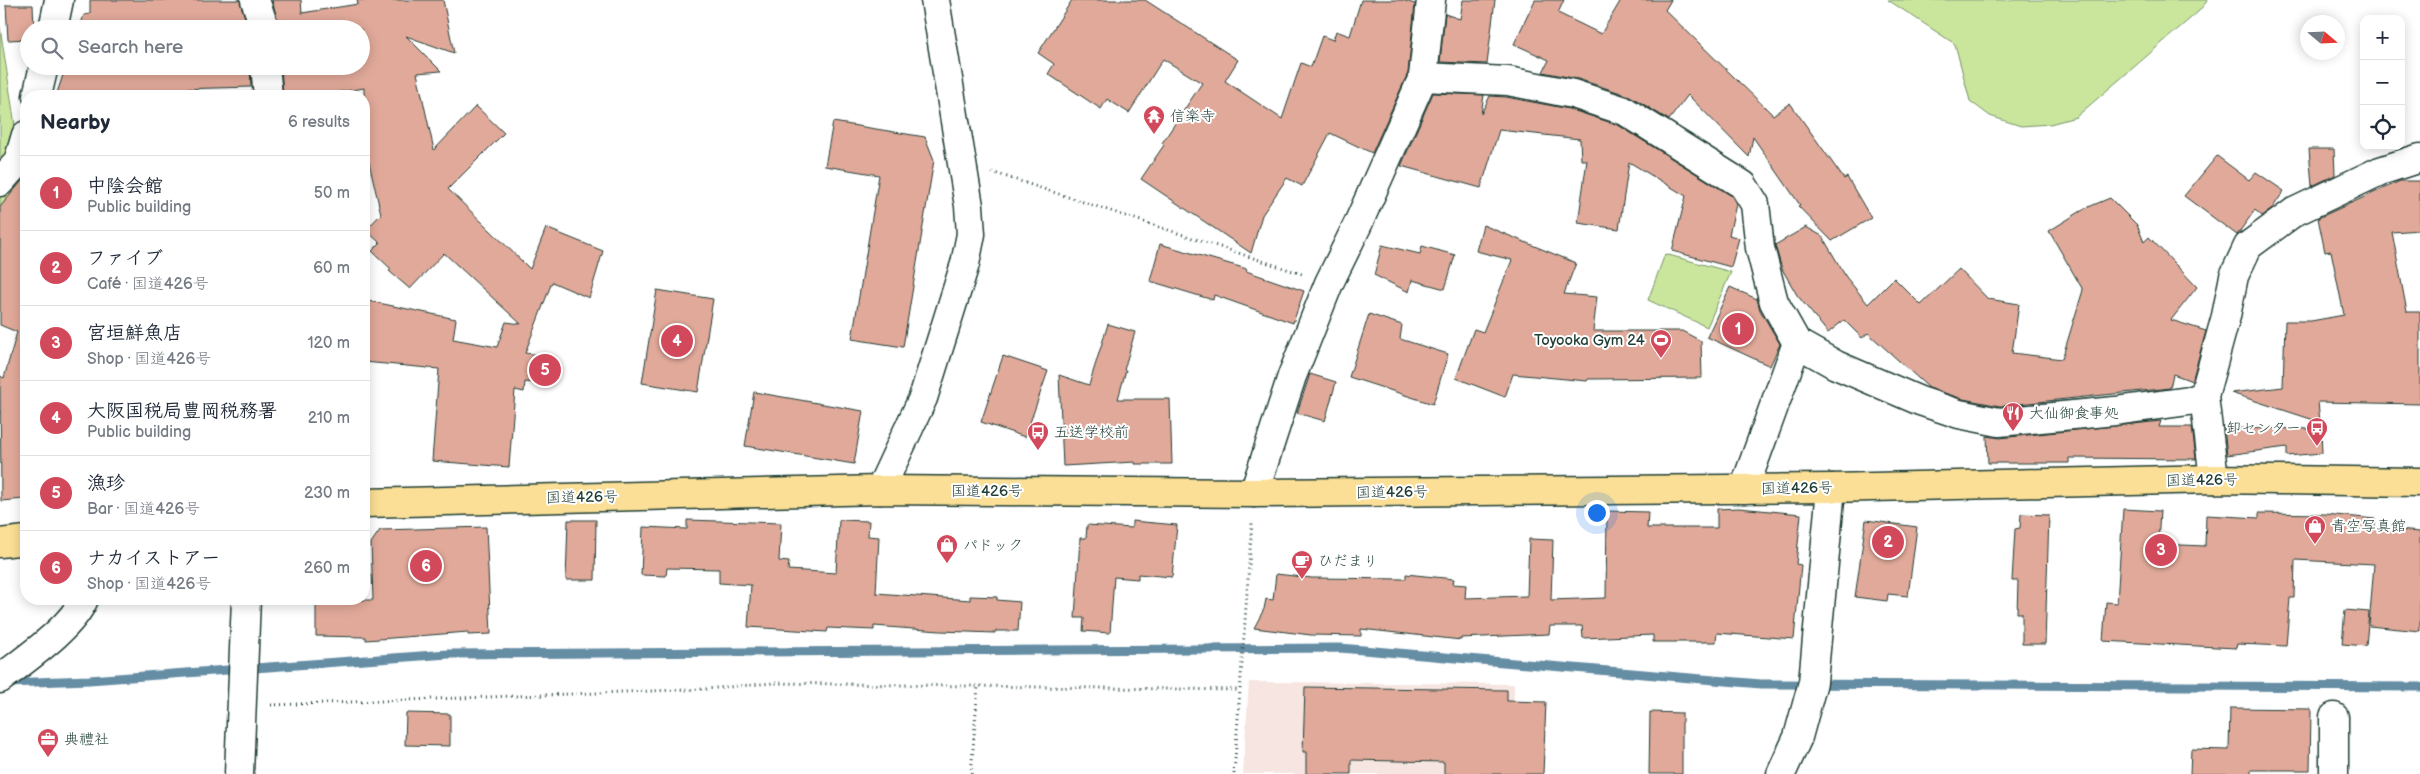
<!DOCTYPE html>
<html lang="en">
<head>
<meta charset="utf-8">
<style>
  :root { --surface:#fff; --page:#f6f6f7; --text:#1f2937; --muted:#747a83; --line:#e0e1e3; --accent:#d1495b }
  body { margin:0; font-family:"Balsamiq Sans","Klee One",sans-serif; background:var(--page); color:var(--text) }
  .controls { position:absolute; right:15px; top:15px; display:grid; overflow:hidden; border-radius:10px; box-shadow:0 2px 12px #0003 }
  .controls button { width:45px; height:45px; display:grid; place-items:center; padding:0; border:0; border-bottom:1px solid var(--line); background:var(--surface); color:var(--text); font:25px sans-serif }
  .compass { position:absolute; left:2300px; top:15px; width:45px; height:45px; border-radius:50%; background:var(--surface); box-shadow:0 2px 12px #0003; rotate:109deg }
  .you { position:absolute; left:1596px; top:512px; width:18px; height:18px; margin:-12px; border:4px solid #fff; border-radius:50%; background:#1a73e8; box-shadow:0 0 0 8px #1a73e833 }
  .badge { display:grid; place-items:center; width:32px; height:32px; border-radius:50%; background:var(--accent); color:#fff; font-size:16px; font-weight:700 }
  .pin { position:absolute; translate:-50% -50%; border:2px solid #fff; box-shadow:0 1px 5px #0006 }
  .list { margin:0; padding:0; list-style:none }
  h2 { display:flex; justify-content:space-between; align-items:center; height:65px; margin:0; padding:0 20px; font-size:21px }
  h2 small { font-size:16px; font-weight:400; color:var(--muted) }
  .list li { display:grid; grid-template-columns:32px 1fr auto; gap:15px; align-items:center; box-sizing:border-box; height:75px; padding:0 20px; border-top:1px solid var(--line) }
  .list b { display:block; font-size:19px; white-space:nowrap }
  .list p { margin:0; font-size:16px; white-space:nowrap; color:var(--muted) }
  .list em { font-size:16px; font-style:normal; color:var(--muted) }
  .icon { flex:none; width:28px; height:28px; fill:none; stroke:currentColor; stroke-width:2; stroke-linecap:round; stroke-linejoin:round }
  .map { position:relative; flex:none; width:2420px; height:774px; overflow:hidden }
  .search { position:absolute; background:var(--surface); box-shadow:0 2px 12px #0003; left:20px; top:20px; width:350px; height:55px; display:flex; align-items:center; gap:12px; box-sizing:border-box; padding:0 18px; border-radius:28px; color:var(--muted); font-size:19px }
  .panel { position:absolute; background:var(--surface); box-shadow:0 2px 12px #0003; left:20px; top:90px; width:350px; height:515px; border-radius:20px }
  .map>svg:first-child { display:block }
</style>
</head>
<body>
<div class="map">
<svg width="2420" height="774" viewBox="0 0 2420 774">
  <rect width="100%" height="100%" fill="#fff"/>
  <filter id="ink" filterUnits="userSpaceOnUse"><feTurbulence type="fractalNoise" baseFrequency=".02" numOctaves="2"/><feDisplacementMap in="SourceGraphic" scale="10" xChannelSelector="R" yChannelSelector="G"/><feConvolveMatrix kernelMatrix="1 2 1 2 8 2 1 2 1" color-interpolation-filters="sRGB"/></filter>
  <g filter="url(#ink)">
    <path fill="#f6e5e1" d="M1249 682 1514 684 1513 774H1243Z"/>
    <g fill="#cae69d" stroke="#749268">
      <path d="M1888 0H2208L2199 11 2076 117 2050 124 2021 126 1990 116 1970 101 1955 44Z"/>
      <path d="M0 27 16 132 19 212 0 247Z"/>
      <path d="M1665 254 1731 272 1707 327 1648 300Z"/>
    </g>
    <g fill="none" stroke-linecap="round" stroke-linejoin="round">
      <path stroke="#658da4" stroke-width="9" d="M8 683 89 680 448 654 1340 648 1761 684 2420 687"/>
    </g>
    <g fill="#e1a99a" stroke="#1f3d34">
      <path d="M90 0H240L248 29H79L84 15 90 14Z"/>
      <path d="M272 0H301L302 13 358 4 357 0H443L454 53 406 36 441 71 417 73 434 150 476 106 504 133 448 189 530 269 546 228 603 251 589 298 552 282 525 353 556 357 552 385 525 382 524 392 515 390 509 467 432 461 439 369 364 362V300L456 319 453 339 497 347 506 322 521 324 444 253 410 289 389 271 391 269 372 251 380 243 366 230 381 214 364 141V88L316 96H283L281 66H361V29H280Z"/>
      <path d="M1072 0H1145L1238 60 1225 81 1282 119 1301 63 1311 67 1322 36 1333 40 1336 31 1350 36 1361 0H1402L1415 4 1408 73 1372 153 1330 133 1302 186 1287 178 1262 215 1251 253 1141 179 1164 145 1162 143 1202 83 1163 59 1129 113 1107 99 1101 109 1048 74 1054 64 1038 53Z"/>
      <path d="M1463 0H1495L1487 64 1440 62 1445 14 1460 19Z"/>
      <path d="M1535 0H1564L1558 13 1601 34 1621 0H1671L1665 10 1773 115 1790 103 1844 179 1847 177 1871 218 1832 241 1798 206 1800 205 1753 137 1749 157 1688 95 1669 120 1630 96 1578 79 1543 72 1549 60 1514 44Z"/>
      <path d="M6 5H33L34 29H29V39L8 40Z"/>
      <path d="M66 66H250L251 87 179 89 178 96H56Z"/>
      <path d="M1433 93 1484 95 1481 114 1490 96 1506 97 1569 109 1618 125 1732 196 1736 204 1729 235 1739 238 1731 267 1672 251 1686 196 1629 162 1619 229 1578 223 1587 160H1581L1580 139 1499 130 1481 188 1401 166Z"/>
      <path d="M833 122 925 137 934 160 903 347 852 339 879 175 825 166Z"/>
      <path d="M2309 149H2334L2335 175 2312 186Z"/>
      <path d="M2217 156 2249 180 2256 172 2284 191 2271 210 2262 216 2255 210 2237 235 2184 196Z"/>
      <path d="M26 176V419L22 418 25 499 1 501 0 376 4 378 17 332 0 325V207Z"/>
      <path d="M2400 181H2420V230L2392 232 2407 312H2420V404L2318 402 2320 422 2231 393 2283 387 2285 321H2311L2344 315 2331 251 2325 252 2318 218Z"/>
      <path d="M2110 198 2137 225 2144 242 2149 237 2197 287 2171 320 2206 331 2192 381 2173 374 2170 388 2000 406 1963 399 1929 388 1868 333 1862 338 1844 320 1828 333 1797 295 1782 269 1775 245 1806 227 1822 236 1846 277 1868 304 1894 278 1921 305 1959 269 1988 299 2019 304 2012 353 2062 359 2083 290 2049 231 2086 208Z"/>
      <path d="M1483 225 1576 263 1564 294 1597 297 1593 331H1682L1701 341 1702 378 1588 379 1587 381 1513 374 1505 397 1456 378 1474 329 1483 332 1512 260 1476 251Z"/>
      <path d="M1160 244 1247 269 1246 271 1304 291 1293 323 1214 295 1213 300 1150 281Z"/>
      <path d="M1382 245 1420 254 1422 246 1455 255 1445 289 1412 280 1409 292 1374 275Z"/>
      <path d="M1730 287 1757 299 1760 310 1780 344 1770 366 1707 337Z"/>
      <path d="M657 290 713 299 698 392 642 383Z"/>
      <path d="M1369 314 1402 325 1400 339 1448 354 1433 404 1349 377Z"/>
      <path d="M1108 324 1135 332 1124 370H1126L1118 399H1170L1172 464H1135V462L1063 466 1059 375 1089 385Z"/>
      <path d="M1003 356 1048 371 1025 437 981 422Z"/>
      <path d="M1310 374 1336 382 1325 421 1297 413Z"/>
      <path d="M754 392 863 411 854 464 745 446Z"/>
      <path d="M2161 421 2159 427H2192L2196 459 2069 458V463H1988L1987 436 2000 438Z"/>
      <path d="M2224 428 2321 429 2322 453 2287 456V447L2227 455Z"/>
      <path d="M1739 508 1801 514 1796 564 1801 565 1794 639 1717 633 1716 642H1653V635L1583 638 1582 626H1550L1549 634 1461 638V640L1361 629V636L1311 635 1254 628 1264 609 1266 599 1273 600 1276 574 1312 578 1406 579V574L1454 579 1453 584 1466 585 1465 598 1527 596 1529 539 1553 540 1551 600 1606 598 1607 511 1648 512 1647 528H1717V509Z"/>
      <path d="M2123 509 2160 511 2158 544 2205 546 2206 515 2259 518V513L2326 514 2375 519V528L2420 532V631L2369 626 2374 564 2295 560 2294 598H2290L2286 646 2237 644 2236 648 2103 641 2106 602 2117 603Z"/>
      <path d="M2021 514 2049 515 2045 644H2022V613H2017L2018 581H2012L2015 529 2020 528Z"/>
      <path d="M568 520H596L595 580H566Z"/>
      <path d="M687 520 781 523 779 561 789 562 788 570 836 573 839 520 869 521 868 536 879 537 876 593 970 600V596L997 597V600L1020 602 1018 631H995V633L940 631 874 626V630L828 628 827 632 748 627 751 585 719 583V569L667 568 666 576 641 575 643 527 687 529Z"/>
      <path d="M1866 520 1917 527 1908 596 1888 594 1887 601 1855 597Z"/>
      <path d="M1132 521 1177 525 1172 577 1138 574V579L1114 577 1110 633 1083 631 1084 618H1075L1080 538H1086L1087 525 1132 528Z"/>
      <path d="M486 527 491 634 468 635V632L366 640V637L316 636V600H373L371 543 380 530Z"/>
      <path d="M2345 610 2369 612 2366 646 2342 644Z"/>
      <path d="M1305 687 1507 690V701L1546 702 1543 774H1444V762L1351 760V774H1306V752H1303Z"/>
      <path d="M2230 708 2311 709 2310 770H2251V774H2190L2191 749 2229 750Z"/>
      <path d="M1650 712 1682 713V774H1649Z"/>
      <path d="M406 713 450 714V746L405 745Z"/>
    </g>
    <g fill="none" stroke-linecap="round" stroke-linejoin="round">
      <g stroke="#1f3d34" stroke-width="31">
        <g id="minor">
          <path d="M255 0 265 29"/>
          <path d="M53 29 59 0"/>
          <path d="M265 66 268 96"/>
          <path d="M1423 77 1508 81 1573 94 1625 111 1743 185 1755 204 1760 248 1774 302 1797 343 1836 365 1920 401 1959 414 1999 422 2115 411 2189 401 2204 396 2226 316 2234 276 2248 246 2294 212 2380 171 2420 158"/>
          <path d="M37 96 44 66"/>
          <path d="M0 182 18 162 26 135"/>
          <path d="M2204 396 2214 479"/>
          <path d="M1744 489 1797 343"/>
          <path d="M880 490 923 398 965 264 971 234 969 206 935 0"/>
          <path d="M1254 493 1292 376 1329 283 1357 226 1423 77 1431 0"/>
          <path d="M0 679C25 659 71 629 84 599"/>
          <path d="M2334 717V774"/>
          <path d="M239 774 246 599"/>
          <path d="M1781 774 1798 737 1813 682 1831 488"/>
        </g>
      </g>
      <g stroke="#1f3d34" stroke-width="31">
        <g id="highway">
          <path d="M364 503 880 490 1254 493 1831 488 2214 479 2420 482"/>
          <path d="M0 543 26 540"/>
        </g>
      </g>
      <g stroke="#1f3d34" stroke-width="3" stroke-dasharray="1 4" stroke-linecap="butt">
        <path d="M992 172 1302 274"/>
        <path d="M271 705 705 689 773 683 1240 690"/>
        <path d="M971 774 978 686"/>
        <path d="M1234 774 1252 523"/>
      </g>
      <use href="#minor" stroke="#fff" stroke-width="28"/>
      <use href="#highway" stroke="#fbdf96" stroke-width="28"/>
    </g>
  </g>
  <defs>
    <g id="temple-pin" transform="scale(1.125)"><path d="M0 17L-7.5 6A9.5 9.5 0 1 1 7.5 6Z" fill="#d1495b" stroke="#fff"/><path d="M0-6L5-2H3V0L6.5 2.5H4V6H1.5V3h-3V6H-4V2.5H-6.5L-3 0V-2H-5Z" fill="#fff"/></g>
    <g id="stadium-pin" transform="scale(1.125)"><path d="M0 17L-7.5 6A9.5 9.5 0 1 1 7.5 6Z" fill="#d1495b" stroke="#fff"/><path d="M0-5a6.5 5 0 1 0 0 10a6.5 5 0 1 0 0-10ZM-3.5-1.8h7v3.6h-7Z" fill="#fff"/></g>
    <g id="restaurant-pin" transform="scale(1.125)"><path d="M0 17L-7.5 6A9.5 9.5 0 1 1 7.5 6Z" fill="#d1495b" stroke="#fff"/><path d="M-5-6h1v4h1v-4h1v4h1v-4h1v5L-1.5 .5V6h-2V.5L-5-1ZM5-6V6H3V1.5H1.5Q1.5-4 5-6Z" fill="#fff"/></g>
    <g id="bus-pin" transform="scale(1.125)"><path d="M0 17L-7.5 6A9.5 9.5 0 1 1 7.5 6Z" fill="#d1495b" stroke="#fff"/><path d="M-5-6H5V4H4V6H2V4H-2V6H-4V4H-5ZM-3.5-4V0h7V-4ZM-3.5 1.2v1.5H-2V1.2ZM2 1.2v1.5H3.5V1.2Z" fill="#fff"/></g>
    <g id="shop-pin" transform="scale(1.125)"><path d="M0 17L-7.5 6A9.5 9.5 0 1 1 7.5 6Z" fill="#d1495b" stroke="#fff"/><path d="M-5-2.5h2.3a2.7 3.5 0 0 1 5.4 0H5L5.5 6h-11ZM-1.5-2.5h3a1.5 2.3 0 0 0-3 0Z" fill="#fff"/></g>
    <g id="cafe-pin" transform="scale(1.125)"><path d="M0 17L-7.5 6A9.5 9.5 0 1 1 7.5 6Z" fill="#d1495b" stroke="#fff"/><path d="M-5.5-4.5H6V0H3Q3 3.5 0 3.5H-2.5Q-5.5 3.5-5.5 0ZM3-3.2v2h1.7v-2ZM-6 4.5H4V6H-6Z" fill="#fff"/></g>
    <g id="office-pin" transform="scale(1.125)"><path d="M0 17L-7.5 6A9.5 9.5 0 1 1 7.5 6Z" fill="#d1495b" stroke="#fff"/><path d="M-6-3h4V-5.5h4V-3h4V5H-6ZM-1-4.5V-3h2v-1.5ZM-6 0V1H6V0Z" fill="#fff"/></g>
  </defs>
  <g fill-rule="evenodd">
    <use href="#temple-pin" x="1154" y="116"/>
    <use href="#stadium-pin" x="1661" y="340"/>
    <use href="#restaurant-pin" x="2013" y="413"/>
    <use href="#bus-pin" x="2317" y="428"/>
    <use href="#bus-pin" x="1038" y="432"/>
    <use href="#shop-pin" x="2315" y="526"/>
    <use href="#shop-pin" x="947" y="545"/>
    <use href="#cafe-pin" x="1302" y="561"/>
    <use href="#office-pin" x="48" y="739"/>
  </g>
  <g text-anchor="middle" stroke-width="4" stroke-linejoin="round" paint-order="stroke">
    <g font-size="15" fill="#1f3d34" stroke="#fff" text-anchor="start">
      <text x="1170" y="121">信楽寺</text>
      <text x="1645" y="345" text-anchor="end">Toyooka Gym 24</text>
      <text x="2029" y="418">大仙御食事処</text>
      <text x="2301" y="433" text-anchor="end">卸センター</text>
      <text x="1054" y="437">五送学校前</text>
      <text x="2331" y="531">青空写真館</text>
      <text x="963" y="550">パドック</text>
      <text x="1318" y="566">ひだまり</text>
      <text x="64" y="744">典禮社</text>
    </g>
    <g font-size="15" fill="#1f3d34" stroke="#fff">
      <text transform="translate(2202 480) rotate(-1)" y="5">国道426号</text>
      <text transform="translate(1797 488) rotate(-1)" y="5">国道426号</text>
      <text x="987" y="496">国道426号</text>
      <text transform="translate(1392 492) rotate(-1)" y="5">国道426号</text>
      <text transform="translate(582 497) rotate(-1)" y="5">国道426号</text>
    </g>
  </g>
</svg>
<div class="controls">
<button>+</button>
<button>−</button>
<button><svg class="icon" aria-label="locate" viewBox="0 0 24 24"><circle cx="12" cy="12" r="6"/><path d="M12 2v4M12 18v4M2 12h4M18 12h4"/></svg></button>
</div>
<svg class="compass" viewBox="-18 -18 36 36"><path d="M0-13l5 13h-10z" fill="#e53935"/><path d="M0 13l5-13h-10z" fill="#747a83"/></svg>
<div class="you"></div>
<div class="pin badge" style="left:1738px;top:329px">1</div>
<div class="pin badge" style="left:1888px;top:542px">2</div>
<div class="pin badge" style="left:2161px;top:550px">3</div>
<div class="pin badge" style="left:677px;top:341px">4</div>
<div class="pin badge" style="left:545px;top:370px">5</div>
<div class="pin badge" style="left:426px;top:566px">6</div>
<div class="search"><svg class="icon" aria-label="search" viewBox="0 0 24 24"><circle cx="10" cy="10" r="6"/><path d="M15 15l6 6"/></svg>Search here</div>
<section class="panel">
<h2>Nearby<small>6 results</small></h2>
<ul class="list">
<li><span class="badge">1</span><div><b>中陰会館</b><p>Public building</p></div><em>50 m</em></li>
<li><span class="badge">2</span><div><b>ファイブ</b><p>Café · 国道426号</p></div><em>60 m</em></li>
<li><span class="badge">3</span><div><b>宮垣鮮魚店</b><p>Shop · 国道426号</p></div><em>120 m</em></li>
<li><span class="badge">4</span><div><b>大阪国税局豊岡税務署</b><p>Public building</p></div><em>210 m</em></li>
<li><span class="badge">5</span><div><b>漁珍</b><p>Bar · 国道426号</p></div><em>230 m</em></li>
<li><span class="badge">6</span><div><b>ナカイストアー</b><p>Shop · 国道426号</p></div><em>260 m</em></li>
</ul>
</section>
</div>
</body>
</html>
